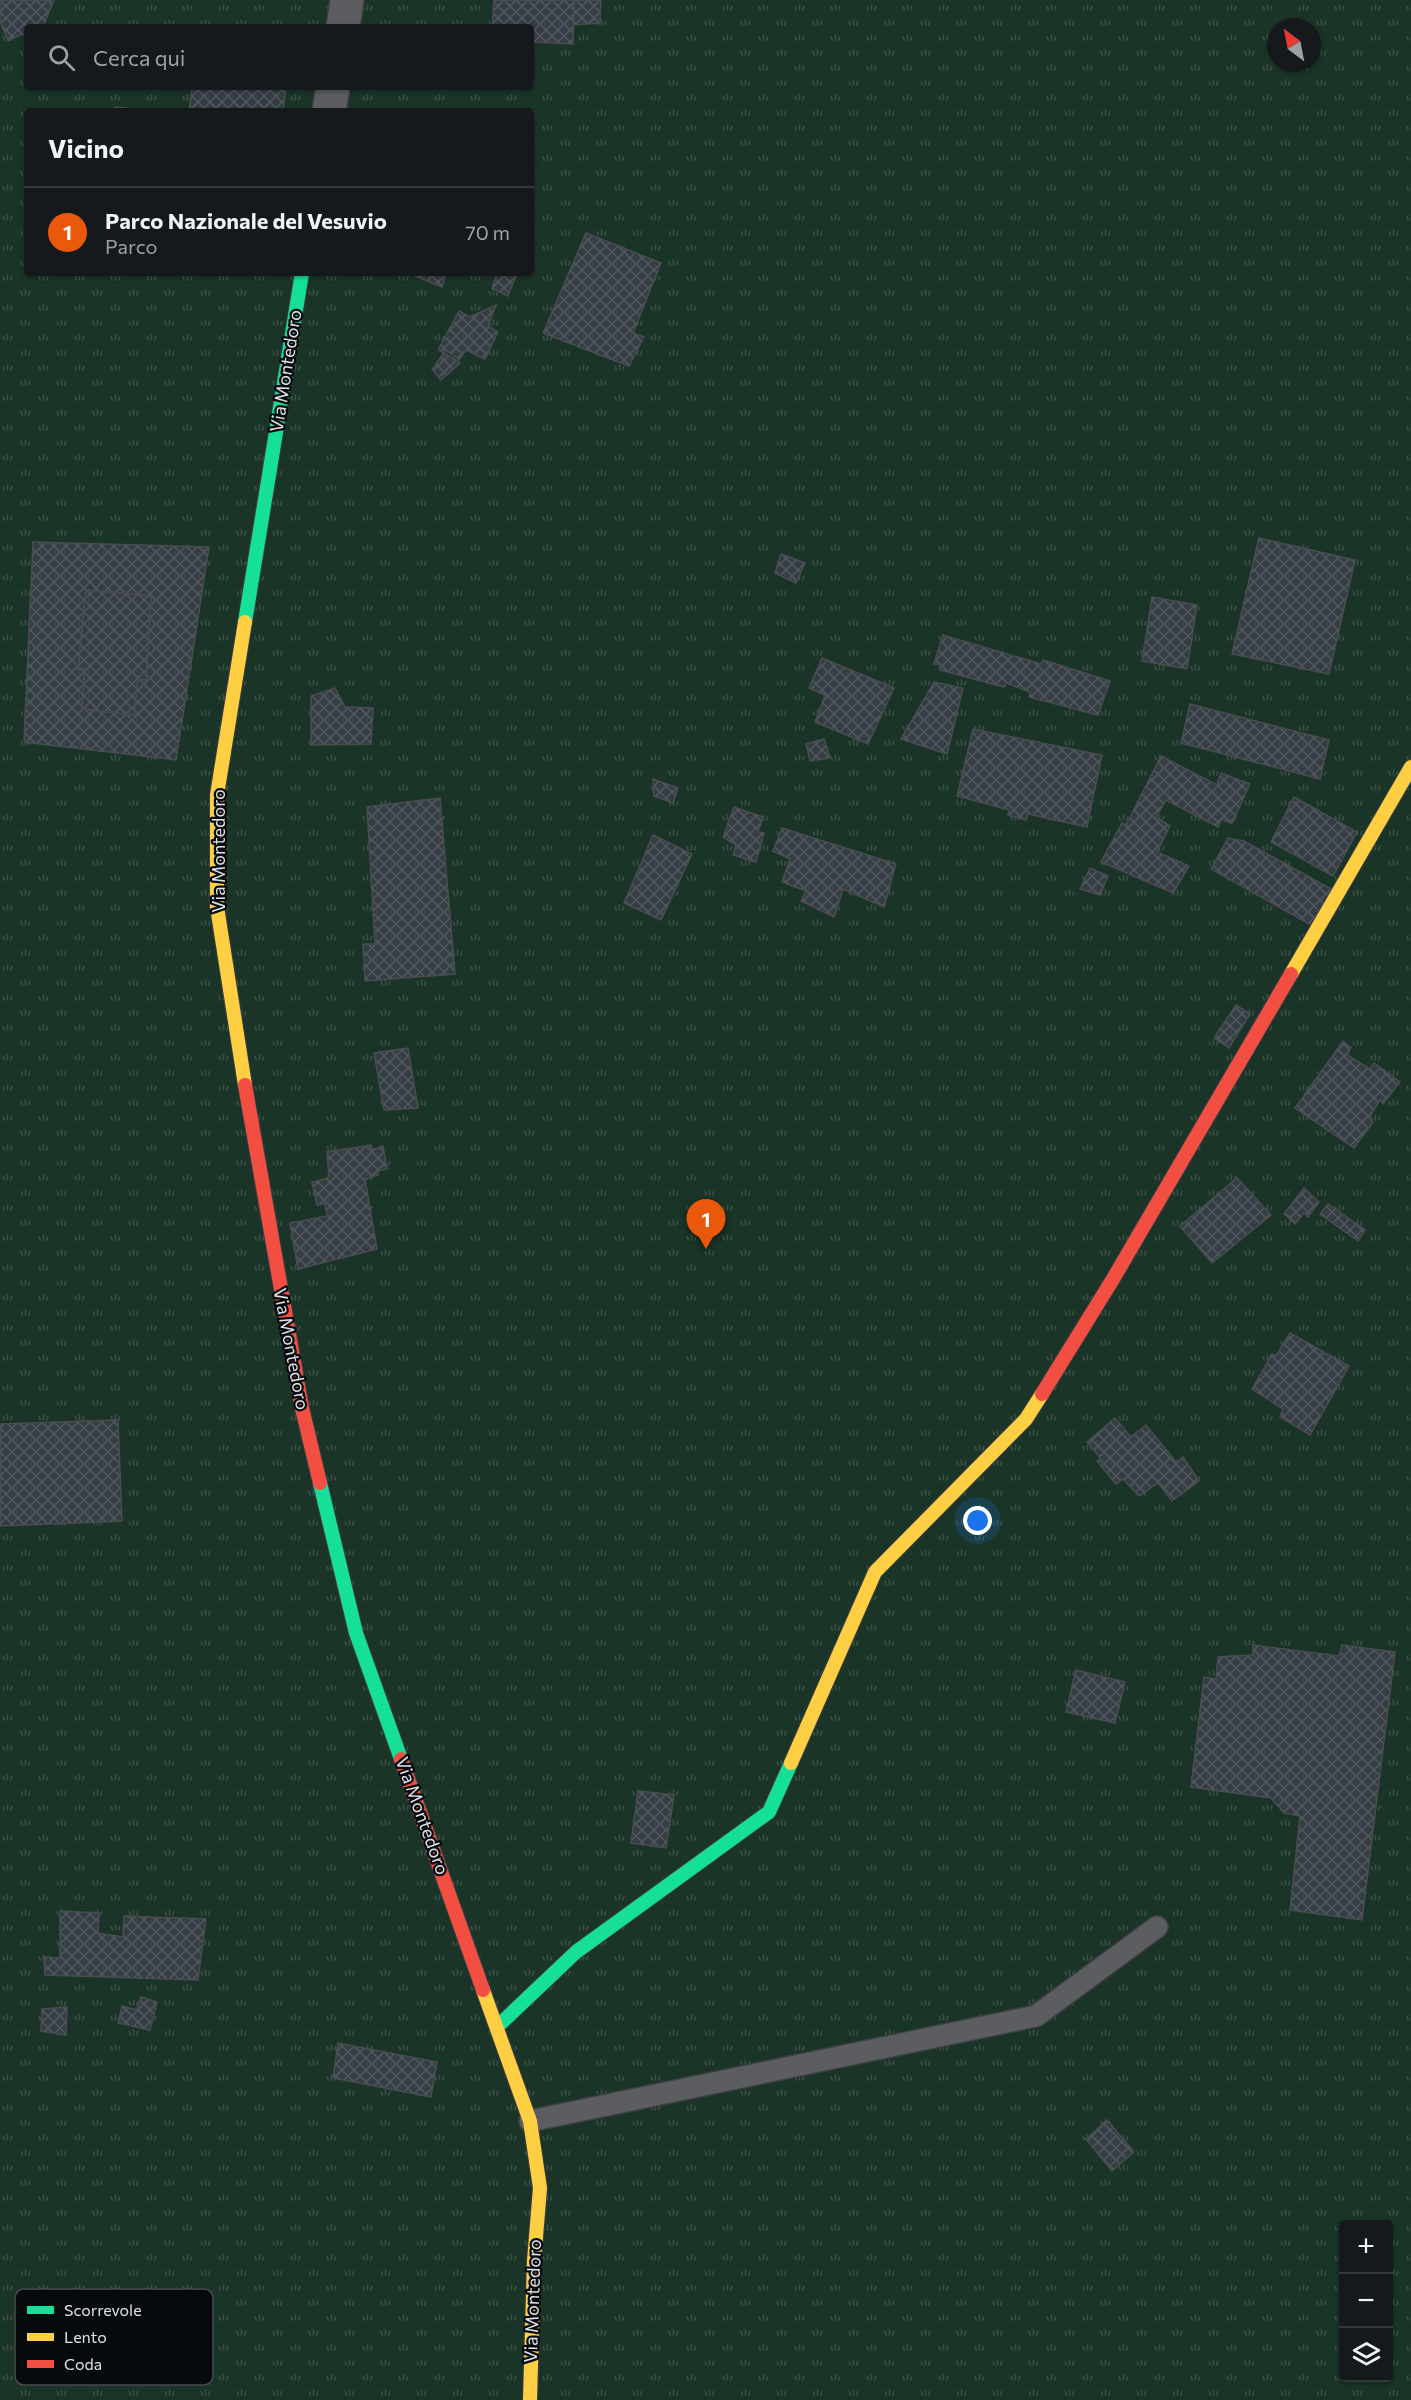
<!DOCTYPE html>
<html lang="it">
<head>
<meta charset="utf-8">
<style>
  :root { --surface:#16191b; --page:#1f2224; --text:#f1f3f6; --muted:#9ea0a3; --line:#35383a; --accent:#ea580c }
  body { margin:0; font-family:Commissioner,sans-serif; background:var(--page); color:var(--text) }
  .controls { position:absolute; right:18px; bottom:18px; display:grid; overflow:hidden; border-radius:6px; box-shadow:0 2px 4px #0004 }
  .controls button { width:54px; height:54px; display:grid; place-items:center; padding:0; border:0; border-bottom:2px solid var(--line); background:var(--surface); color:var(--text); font:30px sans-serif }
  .compass { position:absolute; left:1267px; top:18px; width:54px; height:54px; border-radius:50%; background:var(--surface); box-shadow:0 2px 4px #0004; rotate:328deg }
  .you { position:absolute; left:978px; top:1521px; width:21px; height:21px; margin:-15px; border:4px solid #fff; border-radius:50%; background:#1a73e8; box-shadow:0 0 0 9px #1a73e833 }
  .badge { display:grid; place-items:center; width:39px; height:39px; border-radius:50%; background:var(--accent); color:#fff; font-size:20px; font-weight:700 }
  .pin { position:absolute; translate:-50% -50px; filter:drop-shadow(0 2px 3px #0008) }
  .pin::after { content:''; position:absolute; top:32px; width:21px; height:18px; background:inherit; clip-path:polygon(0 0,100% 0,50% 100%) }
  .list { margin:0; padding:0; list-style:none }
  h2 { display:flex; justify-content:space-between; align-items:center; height:78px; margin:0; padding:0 24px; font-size:26px }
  h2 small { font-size:20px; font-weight:400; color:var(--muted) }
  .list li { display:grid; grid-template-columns:39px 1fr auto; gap:18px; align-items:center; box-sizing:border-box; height:90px; padding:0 24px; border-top:2px solid var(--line) }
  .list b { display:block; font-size:22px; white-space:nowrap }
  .list p { margin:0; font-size:20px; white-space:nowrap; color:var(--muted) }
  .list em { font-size:20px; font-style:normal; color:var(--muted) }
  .icon { flex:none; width:33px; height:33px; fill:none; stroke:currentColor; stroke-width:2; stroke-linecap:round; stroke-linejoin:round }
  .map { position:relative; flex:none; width:1411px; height:2400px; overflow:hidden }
  .search { position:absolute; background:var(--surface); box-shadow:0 2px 4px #0004; left:24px; top:24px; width:510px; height:66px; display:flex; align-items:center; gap:15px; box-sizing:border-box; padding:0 21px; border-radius:6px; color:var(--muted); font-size:22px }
  .panel { position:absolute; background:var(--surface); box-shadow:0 2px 4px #0004; left:24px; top:108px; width:510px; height:168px; border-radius:6px }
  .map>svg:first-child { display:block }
</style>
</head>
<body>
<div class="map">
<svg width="1411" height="2400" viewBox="0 0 1411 2400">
  <defs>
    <pattern id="park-tufts" width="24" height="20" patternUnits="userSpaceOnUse" patternTransform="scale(1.5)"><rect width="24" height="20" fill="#1a3427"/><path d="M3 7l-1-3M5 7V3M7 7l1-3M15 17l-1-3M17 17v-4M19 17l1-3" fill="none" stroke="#3b5146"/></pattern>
    <pattern id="building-cross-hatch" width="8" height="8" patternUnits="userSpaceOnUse" patternTransform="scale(1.5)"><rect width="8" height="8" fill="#353c44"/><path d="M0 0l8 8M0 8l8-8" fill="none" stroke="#52585f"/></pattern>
  </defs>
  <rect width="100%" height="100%" fill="#1e2124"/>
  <path fill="url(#park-tufts)" fill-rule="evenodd" d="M0 0H1411V2400H0ZM27 27H531V87H27ZM1276 27H1312V63H1276ZM27 111H531V273H27ZM1344 2224H1388V2378H1344Z"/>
  <g fill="url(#building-cross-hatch)" stroke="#4a4d50" stroke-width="1.5" fill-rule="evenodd">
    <path d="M0 0H54L43 27H27V36L22 34 8 41 0 21Z"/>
    <path d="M494 0H574L573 44 531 42V27H492Z"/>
    <path d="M574 0H601L600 23 574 25Z"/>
    <path d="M205 87H286L283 111H189L192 89Z"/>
    <path d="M115 107 152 111H115Z"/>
    <path d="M586 233 661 263 633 333 644 337 629 366 543 333Z"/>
    <path d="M408 273H446L442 287Z"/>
    <path d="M497 273H517L508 296 492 288Z"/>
    <path d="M496 305 488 326 498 332 485 359 466 350 459 360 445 350 444 353 438 350 459 311 470 317Z"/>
    <path d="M444 353 460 363 441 380 432 369Z"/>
    <path d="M1259 538 1355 560 1329 674 1232 654Z"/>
    <path d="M33 542 209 547 176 760 24 742ZM86 590 151 596 146 680 138 679 134 715 82 709 85 669 78 670Z"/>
    <path d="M781 554 805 563 796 583 775 573Z"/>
    <path d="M86 590 151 596 146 680 138 679 134 715 82 709 85 669 78 670Z"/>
    <path d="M1152 597 1197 605 1187 669 1142 661Z"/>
    <path d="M943 635 1041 664 1043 660 1110 681 1098 715 1029 697 1030 692 1006 683 1004 687 940 670 941 665 934 664Z"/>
    <path d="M822 658 894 688 868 744 815 722 825 695 809 688Z"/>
    <path d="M934 682 963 688 947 754 901 739Z"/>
    <path d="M335 688 345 707 373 708 371 744 311 745V696Z"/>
    <path d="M1190 704 1329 740 1320 779 1181 743Z"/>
    <path d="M973 729 1102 755 1087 827 1028 814 1026 820 1008 815 1009 810 957 796Z"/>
    <path d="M824 739 830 758 810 761 806 744Z"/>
    <path d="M1161 756 1217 785 1221 773 1250 784 1232 824 1222 819 1218 827 1166 800 1156 817 1170 826 1157 852 1189 866 1173 893 1101 862 1122 823 1126 825Z"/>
    <path d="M653 779 678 788 673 803 654 796Z"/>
    <path d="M1294 797 1357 832 1333 876 1271 842Z"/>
    <path d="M440 798 455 974 365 981 363 944H375L367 807Z"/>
    <path d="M734 807 763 817 758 832 764 833 756 862 733 855 736 845 723 837Z"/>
    <path d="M782 828 896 864 884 907 843 889 834 917 801 901 806 891 782 882 790 859 773 851Z"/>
    <path d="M653 835 692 854 661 920 624 903Z"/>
    <path d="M1228 838 1244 841 1333 890 1311 925 1211 869Z"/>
    <path d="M1090 868 1108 876 1100 895 1080 889Z"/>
    <path d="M1236 1005 1250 1014 1229 1048 1214 1038Z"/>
    <path d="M1343 1041 1351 1048 1347 1055 1370 1069 1374 1063 1400 1082 1383 1104 1380 1100 1369 1118 1373 1122 1354 1148 1295 1108Z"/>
    <path d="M408 1048 418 1108 384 1110 374 1053Z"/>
    <path d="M371 1145 372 1150 383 1146 387 1169 378 1171V1175L365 1179 377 1249 298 1269 290 1223 327 1216 325 1204 317 1205 312 1182 329 1178 327 1152Z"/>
    <path d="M1237 1178 1271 1215 1212 1263 1180 1226Z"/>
    <path d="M1304 1188 1319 1202 1308 1217 1304 1213 1295 1224 1284 1214Z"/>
    <path d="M1328 1204 1365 1230 1358 1241 1320 1214Z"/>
    <path d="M1290 1333 1349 1366 1310 1435 1280 1417 1283 1409 1252 1389 1272 1354 1276 1356Z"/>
    <path d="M1115 1418 1131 1437 1146 1425 1177 1463 1183 1457 1199 1481 1172 1501 1158 1483 1139 1496 1123 1479 1116 1484 1097 1461 1101 1459 1087 1442Z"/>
    <path d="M118 1420 122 1521 0 1526V1424Z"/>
    <path d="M1253 1645 1339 1656 1342 1645 1395 1652 1362 1920 1290 1910 1300 1816 1284 1813 1271 1798 1191 1787 1204 1677 1216 1679 1218 1657 1253 1655Z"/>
    <path d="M1076 1670 1125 1682 1115 1723 1066 1712Z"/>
    <path d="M638 1791 674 1795 666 1848 631 1843Z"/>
    <path d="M60 1911 99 1913 98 1933 123 1937 124 1916 206 1919 198 1980 45 1975 44 1957 60 1958Z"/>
    <path d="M141 1997 157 2002 150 2030 118 2023 122 2006 137 2010Z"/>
    <path d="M67 2007 66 2035 41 2031 42 2009Z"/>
    <path d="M338 2043 437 2062 431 2097 333 2078Z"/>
    <path d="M1107 2120 1134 2152 1112 2171 1086 2139Z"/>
  </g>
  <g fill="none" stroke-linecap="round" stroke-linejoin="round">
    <g stroke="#3b3e41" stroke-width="24">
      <path id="lane" d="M530 2121 1036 2016 1157 1927"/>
    </g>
    <g stroke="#3b3e41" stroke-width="36">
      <g id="street">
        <path d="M343 27 347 0"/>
        <path d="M329 111 333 87"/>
      </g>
    </g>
    <g stroke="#3b3e41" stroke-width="16">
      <g id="fast">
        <path d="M245 622 302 273"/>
        <path d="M320 1483 356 1633 401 1759"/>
        <path d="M498 2026 576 1952 769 1812 791 1763"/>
      </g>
    </g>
    <g stroke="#3b3e41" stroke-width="16">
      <g id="slow">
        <path d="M1291 974 1411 767"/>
        <path d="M245 1085 217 907V795L245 622"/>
        <path d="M791 1763 875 1572 1026 1419 1042 1394"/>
        <path d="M483 1990 530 2121 540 2188 534 2261 530 2400"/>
      </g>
    </g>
    <g stroke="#3b3e41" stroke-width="16">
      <g id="jam">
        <path d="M245 1085 302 1408 320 1483"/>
        <path d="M1042 1394 1113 1279 1291 974"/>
        <path d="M401 1759 483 1990"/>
      </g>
    </g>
    <use href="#lane" stroke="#5b5d60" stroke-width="21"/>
    <use href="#street" stroke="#5b5d60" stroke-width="33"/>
    <use href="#fast" stroke="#16e098" stroke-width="14"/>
    <use href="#slow" stroke="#ffcf43" stroke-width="14"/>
    <use href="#jam" stroke="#f24e42" stroke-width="14"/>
  </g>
  <g text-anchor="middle" stroke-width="4.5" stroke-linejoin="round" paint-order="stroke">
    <g font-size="18" fill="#dee2e8" stroke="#070a0d">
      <text transform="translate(286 371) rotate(-81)" y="6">Via Montedoro</text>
      <text transform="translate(219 851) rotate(-90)" y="6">Via Montedoro</text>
      <text transform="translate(291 1349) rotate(79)" y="6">Via Montedoro</text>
      <text transform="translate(422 1816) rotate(70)" y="6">Via Montedoro</text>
      <text transform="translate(533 2301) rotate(-88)" y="6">Via Montedoro</text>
    </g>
  </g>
  <rect x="15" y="2289" width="198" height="96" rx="9" fill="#070a0d" stroke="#484b4f" stroke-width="1.5"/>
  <rect x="27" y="2306" width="27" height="8" fill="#16e098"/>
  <rect x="27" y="2333" width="27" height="8" fill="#ffcf43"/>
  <rect x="27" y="2360" width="27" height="8" fill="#f24e42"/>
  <g font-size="16" fill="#dee2e8">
    <text x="64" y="2316">Scorrevole</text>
    <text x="64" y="2343">Lento</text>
    <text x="64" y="2370">Coda</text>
  </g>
</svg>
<div class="controls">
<button>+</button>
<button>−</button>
<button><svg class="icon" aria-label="layers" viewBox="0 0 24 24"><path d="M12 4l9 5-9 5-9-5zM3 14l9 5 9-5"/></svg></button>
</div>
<svg class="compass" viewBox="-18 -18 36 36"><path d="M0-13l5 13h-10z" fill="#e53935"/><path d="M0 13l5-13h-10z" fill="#9ea0a3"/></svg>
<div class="you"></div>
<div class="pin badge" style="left:706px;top:1249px">1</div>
<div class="search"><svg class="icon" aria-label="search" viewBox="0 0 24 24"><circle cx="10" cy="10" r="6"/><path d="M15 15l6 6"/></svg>Cerca qui</div>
<section class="panel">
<h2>Vicino<small></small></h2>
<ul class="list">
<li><span class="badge">1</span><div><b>Parco Nazionale del Vesuvio</b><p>Parco</p></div><em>70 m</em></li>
</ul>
</section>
</div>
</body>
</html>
